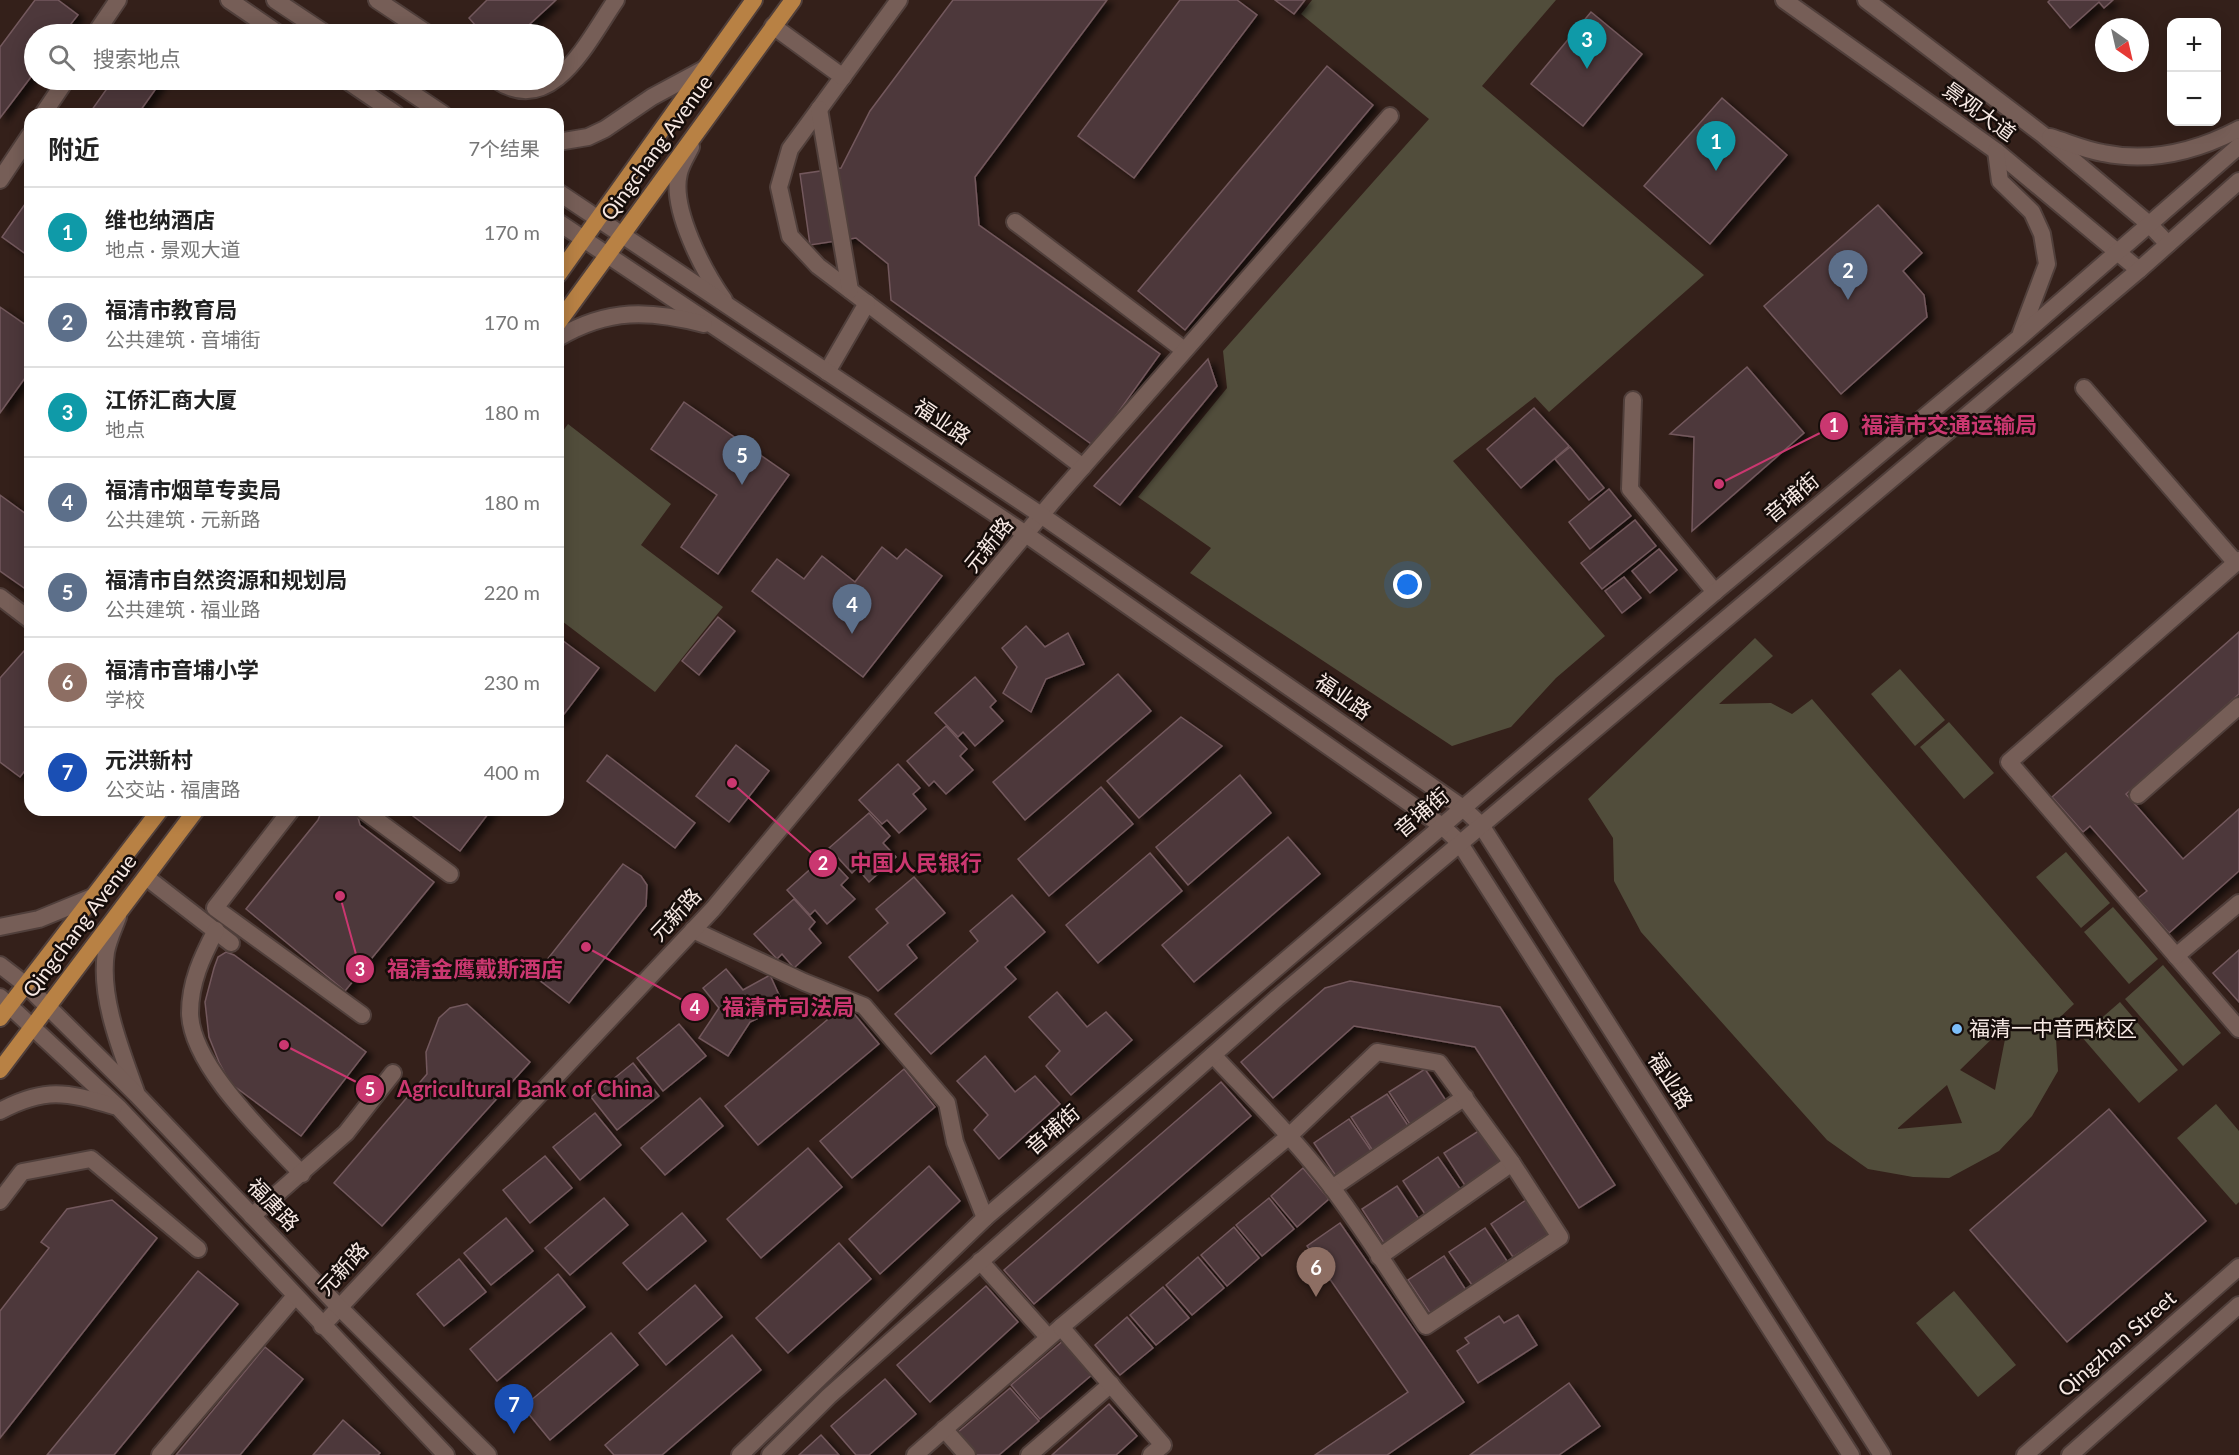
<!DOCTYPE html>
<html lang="zh">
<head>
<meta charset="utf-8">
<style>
  :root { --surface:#fff; --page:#f6f6f6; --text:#222; --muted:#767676; --line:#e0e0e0; --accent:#4a6883 }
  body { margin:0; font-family:Lato,"Noto Sans SC",sans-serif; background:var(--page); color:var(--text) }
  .controls { position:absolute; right:18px; top:18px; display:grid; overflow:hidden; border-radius:12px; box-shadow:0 3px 15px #0003 }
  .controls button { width:54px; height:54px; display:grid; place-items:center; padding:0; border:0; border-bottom:2px solid var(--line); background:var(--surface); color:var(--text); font:30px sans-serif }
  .compass { position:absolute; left:2095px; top:18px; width:54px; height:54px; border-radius:50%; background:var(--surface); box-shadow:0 3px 15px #0003; rotate:146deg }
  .you { position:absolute; left:1408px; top:585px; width:21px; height:21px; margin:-15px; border:4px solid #fff; border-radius:50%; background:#1a73e8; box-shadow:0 0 0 9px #1a73e833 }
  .badge { display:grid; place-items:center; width:39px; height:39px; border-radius:50%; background:var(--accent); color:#fff; font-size:20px; font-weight:700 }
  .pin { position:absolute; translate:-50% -50px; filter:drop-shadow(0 2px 3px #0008) }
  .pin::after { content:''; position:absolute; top:32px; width:21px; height:18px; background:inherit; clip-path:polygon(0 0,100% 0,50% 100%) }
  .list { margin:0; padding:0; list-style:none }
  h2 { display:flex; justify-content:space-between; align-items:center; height:78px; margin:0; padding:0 24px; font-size:26px }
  h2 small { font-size:20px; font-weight:400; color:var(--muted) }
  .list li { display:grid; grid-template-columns:39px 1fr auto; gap:18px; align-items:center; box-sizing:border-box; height:90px; padding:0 24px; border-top:2px solid var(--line) }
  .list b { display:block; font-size:22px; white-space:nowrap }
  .list p { margin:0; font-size:20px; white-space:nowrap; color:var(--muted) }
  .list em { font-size:20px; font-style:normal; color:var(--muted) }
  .icon { flex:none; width:33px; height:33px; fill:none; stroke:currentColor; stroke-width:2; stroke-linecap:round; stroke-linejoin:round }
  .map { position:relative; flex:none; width:2239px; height:1455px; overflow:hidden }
  .search { position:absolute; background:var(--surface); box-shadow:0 3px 15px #0003; left:24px; top:24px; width:540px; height:66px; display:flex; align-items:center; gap:15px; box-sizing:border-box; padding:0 21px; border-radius:33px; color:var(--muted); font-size:22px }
  .panel { position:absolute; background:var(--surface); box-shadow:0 3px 15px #0003; left:24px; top:108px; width:540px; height:708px; border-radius:18px }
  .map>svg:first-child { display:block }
</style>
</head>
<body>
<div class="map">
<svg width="2239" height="1455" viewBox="0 0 2239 1455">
  <defs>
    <filter id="shadow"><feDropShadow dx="6" dy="4" stdDeviation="3" flood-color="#0009"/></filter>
  </defs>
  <rect width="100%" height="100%" fill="#34201a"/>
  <g fill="#514d3b" fill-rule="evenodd">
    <path d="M1312 0H1556L1482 86 1704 275 1549 412 1535 397 1453 461 1605 636 1556 678 1511 727 1452 746 1190 573 1211 548 1138 497 1227 388 1223 351 1429 119 1301 14Z"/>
    <path d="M568 424 671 504 641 545 723 607 655 692 558 618V438Z"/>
    <path d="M1755 638 1773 656 1719 704 1771 703 1792 714 1812 699 2074 1004 2055 1022 2058 1071 2032 1116 1999 1151 1949 1178 1913 1177 1868 1169 1827 1140 1641 932 1614 881 1613 838 1588 799ZM2007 1024H2008L1995 1090 1960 1070ZM1947 1085 1962 1123 1898 1129V1128Z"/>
    <path d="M1900 669 1945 720 1915 746 1871 694Z"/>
    <path d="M1949 722 1994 773 1964 799 1920 747Z"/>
    <path d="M2066 852 2110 903 2081 928 2036 877Z"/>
    <path d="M2113 907 2158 959 2129 984 2084 932Z"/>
    <path d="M2163 965 2221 1033 2183 1066 2125 999Z"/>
    <path d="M2120 1002 2178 1070 2139 1103 2081 1036Z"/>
    <path d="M2216 1104 2239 1131V1202L2236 1205 2177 1138Z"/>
    <path d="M1954 1291 2016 1365 1978 1397 1916 1323Z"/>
  </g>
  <g fill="#4e373b" stroke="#73595d" stroke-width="1.5" filter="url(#shadow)">
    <path d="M35 0H58L78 15 63 34H34V73L0 118V47Z"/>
    <path d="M487 0H556L519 34H483L469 18Z"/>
    <path d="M953 0H1107L975 177 979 225 1160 354 1094 446 891 300 888 264 856 238 810 245 800 174 841 168 870 111Z"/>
    <path d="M1180 0H1237L1257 15 1134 178 1078 136Z"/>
    <path d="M1275 0H1305L1294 14Z"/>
    <path d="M2050 0H2113L2104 8 2099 2 2070 28 2048 2Z"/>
    <path d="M1591 12 1642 54 1583 126 1531 84Z"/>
    <path d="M1327 66 1373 105 1185 330 1138 291Z"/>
    <path d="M113 80H162L138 114H89Z"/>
    <path d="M1722 98 1787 155 1710 244 1644 186Z"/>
    <path d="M30 197V257L2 237Z"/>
    <path d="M1878 205 1922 253 1903 271 1924 295 1927 317 1841 394 1764 306Z"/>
    <path d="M0 307 30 328V371L0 413Z"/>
    <path d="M1208 359 1217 386 1120 505 1094 486Z"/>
    <path d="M1747 367 1804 433 1692 531 1694 437 1670 434Z"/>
    <path d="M684 402 789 475 718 574 681 547 717 495 651 449Z"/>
    <path d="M1534 408 1569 446 1521 488 1487 449Z"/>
    <path d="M1570 447 1604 488 1589 500 1555 459Z"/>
    <path d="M1609 489 1631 516 1590 549 1569 522Z"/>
    <path d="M0 495 30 517V592L0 571Z"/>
    <path d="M1635 520 1656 546 1602 589 1581 563Z"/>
    <path d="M882 547 897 559 906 549 942 576 863 677 752 591 777 559 804 579 822 556 855 582Z"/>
    <path d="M1659 549 1677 570 1650 593 1632 571Z"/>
    <path d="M1624 577 1641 598 1622 613 1605 591Z"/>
    <path d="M718 617 735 631 699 675 682 661Z"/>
    <path d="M1026 626 1045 647 1068 633 1084 664 1046 679 1031 712 1003 693 1017 667 1002 648Z"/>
    <path d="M2239 632V694L2126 794 2183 859 2239 809V871L2169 933 2138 898 2147 891 2090 826 2083 832 2052 797Z"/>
    <path d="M558 637 599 668 558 722Z"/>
    <path d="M24 651 30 655V764L20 777 0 762V678Z"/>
    <path d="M1118 674 1151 711 1025 820 993 782Z"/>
    <path d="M975 677 996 701 990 707 1003 721 975 746 963 732 958 737 935 713Z"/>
    <path d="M1181 717 1222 746 1139 818 1107 781Z"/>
    <path d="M946 726 967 749 960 756 973 770 946 794 934 781 929 786 907 761Z"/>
    <path d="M736 745 769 771 729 822 696 796Z"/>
    <path d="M607 755 695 823 675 848 587 781Z"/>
    <path d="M898 764 920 788 913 794 926 809 899 833 887 820 882 824 859 800Z"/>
    <path d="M1240 775 1271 813 1188 885 1156 847Z"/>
    <path d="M1101 787 1133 824 1049 896 1018 859Z"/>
    <path d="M322 810H356L360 825 434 882 345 991 246 909 318 820Z"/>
    <path d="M405 810H491L460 851Z"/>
    <path d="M869 813 890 836 883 843 896 857 869 882 857 868 852 873 829 848Z"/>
    <path d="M1288 837 1320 874 1194 982 1162 945Z"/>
    <path d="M1150 853 1182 891 1098 963 1066 925Z"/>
    <path d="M826 855 848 878 841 885 855 899 827 924 815 910 810 915 787 890Z"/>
    <path d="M623 864 641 876 647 885 646 906 569 1003 534 976Z"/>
    <path d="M914 877 945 913 907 945 917 958 878 991 849 957 888 923 876 909Z"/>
    <path d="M1012 895 1045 932 1005 967 1016 979 931 1054 895 1014 978 941 970 931Z"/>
    <path d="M794 899 815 922 809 929 821 943 794 968 782 954 777 959 754 934Z"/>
    <path d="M2239 950V1002L2213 973Z"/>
    <path d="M226 952 234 955 366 1052 301 1136 230 1083 219 1062 209 1037 205 1002 214 968 218 957Z"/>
    <path d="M726 969 743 990 770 975 784 1006 750 1022 728 1056 699 1038 719 1008 703 988Z"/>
    <path d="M1350 981 1500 1007 1615 1185 1579 1208 1475 1047 1354 1026 1273 1098 1241 1062 1325 988Z"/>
    <path d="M1057 992 1087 1027 1106 1012 1132 1040 1071 1095 1046 1066 1060 1051 1029 1017Z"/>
    <path d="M467 1004 530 1062 382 1226 334 1183 427 1074 426 1052 439 1018 450 1008Z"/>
    <path d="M846 1004 879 1044 758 1145 725 1106Z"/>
    <path d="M679 1024 706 1056 663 1091 637 1058Z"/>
    <path d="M985 1056 1015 1092 1035 1076 1060 1104 999 1159 974 1130 988 1115 957 1081Z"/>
    <path d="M633 1063 659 1096 617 1130 591 1097Z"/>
    <path d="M904 1069 935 1107 852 1178 820 1141Z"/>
    <path d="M1425 1069 1447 1102 1411 1126 1389 1092Z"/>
    <path d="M1221 1082 1251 1116 1034 1304 1004 1270Z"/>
    <path d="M1387 1094 1409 1127 1373 1151 1351 1117Z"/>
    <path d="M700 1098 723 1126 665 1175 641 1148Z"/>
    <path d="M2109 1109 2206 1221 2067 1342 1970 1230Z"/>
    <path d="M595 1113 621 1145 580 1180 553 1147Z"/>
    <path d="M1349 1119 1372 1152 1336 1176 1314 1143Z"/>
    <path d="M1480 1130 1502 1163 1466 1187 1444 1153Z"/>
    <path d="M808 1148 842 1187 761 1258 727 1219Z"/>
    <path d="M545 1156 572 1188 530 1223 503 1190Z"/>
    <path d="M1438 1157 1461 1190 1425 1214 1403 1181Z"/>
    <path d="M929 1166 960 1201 880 1274 849 1239Z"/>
    <path d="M1303 1168 1329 1199 1297 1227 1271 1196Z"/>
    <path d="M1397 1186 1419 1219 1384 1243 1362 1209Z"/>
    <path d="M604 1198 628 1225 570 1275 545 1248Z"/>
    <path d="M1269 1198 1294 1229 1262 1256 1236 1225Z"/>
    <path d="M112 1200 157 1238 0 1438V1311L49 1248 41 1242 67 1209Z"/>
    <path d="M1526 1200 1549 1234 1513 1257 1491 1224Z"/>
    <path d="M682 1213 706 1241 647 1290 623 1263Z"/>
    <path d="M506 1218 533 1251 491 1285 464 1253Z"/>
    <path d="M1340 1223 1464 1402 1387 1455H1315L1408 1392 1307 1246Z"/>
    <path d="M1234 1227 1259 1258 1227 1286 1201 1255Z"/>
    <path d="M1485 1228 1507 1261 1472 1285 1449 1252Z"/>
    <path d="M839 1243 871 1279 788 1353 756 1318Z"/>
    <path d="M1444 1256 1466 1290 1430 1313 1408 1280Z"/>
    <path d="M1198 1257 1224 1288 1192 1315 1166 1285Z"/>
    <path d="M459 1259 486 1292 444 1326 417 1294Z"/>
    <path d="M198 1271 238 1304 114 1455H47Z"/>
    <path d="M558 1274 585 1307 497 1381 470 1349Z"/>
    <path d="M695 1285 722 1317 666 1365 639 1333Z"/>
    <path d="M986 1286 1018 1322 930 1402 897 1365Z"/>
    <path d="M1163 1287 1189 1318 1156 1345 1130 1315Z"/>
    <path d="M1518 1315 1537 1345 1478 1383 1457 1351 1469 1343 1465 1338 1499 1316 1504 1323Z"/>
    <path d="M1127 1317 1153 1348 1120 1375 1095 1345Z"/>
    <path d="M611 1333 638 1365 550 1440 523 1407Z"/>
    <path d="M732 1335 761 1370 662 1455H614L605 1445Z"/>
    <path d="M1064 1340 1093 1374 1040 1419 1011 1385Z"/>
    <path d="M265 1347 303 1379 240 1455H176Z"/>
    <path d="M885 1379 916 1414 869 1455H856L831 1426Z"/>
    <path d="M1569 1383 1600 1426 1559 1455H1470Z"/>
    <path d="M1010 1388 1039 1421 999 1455H976L957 1433Z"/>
    <path d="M1109 1404 1137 1436 1116 1455H1052Z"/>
    <path d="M343 1420 380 1453 378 1455H313Z"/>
    <path d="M821 1435 839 1455H799Z"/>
  </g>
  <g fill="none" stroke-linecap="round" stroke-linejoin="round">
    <g stroke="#503f3b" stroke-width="20">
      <g id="minor">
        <path d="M377 0 428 34"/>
        <path d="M899 0 790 149 779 187 790 236 818 266 1083 467"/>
        <path d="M773 26 843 77"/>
        <path d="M95 34 118 0"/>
        <path d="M496 80C553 118 588 40 616 0"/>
        <path d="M819 109 850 290"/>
        <path d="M43 114 66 80"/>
        <path d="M0 180 30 135"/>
        <path d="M1015 222 1184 350"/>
        <path d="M827 372 867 303"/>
        <path d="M2084 388 2236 563"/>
        <path d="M1633 400 1630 489 1715 592"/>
        <path d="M2239 560 2009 762 2239 1029"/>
        <path d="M0 597 30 620"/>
        <path d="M2138 795 2239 706"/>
        <path d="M291 810 215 908 362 1015"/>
        <path d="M363 810 450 874"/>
        <path d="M146 877 231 943"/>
        <path d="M216 930C202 957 190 982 190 1013 191 1066 267 1136 302 1174"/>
        <path d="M693 930 804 982 864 1006 947 1103 955 1142 985 1218"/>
        <path d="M2176 956 2239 903"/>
        <path d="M1332 1188 1465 1097"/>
        <path d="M0 1201 22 1172 91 1159 198 1249"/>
        <path d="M252 1216 346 1133 393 1073"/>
        <path d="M1379 1257 1512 1163"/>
        <path d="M980 1261 1048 1337"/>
        <path d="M322 1326 713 909 1053 501 1390 116"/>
        <path d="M944 1429 967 1455"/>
        <path d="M160 1455 295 1296"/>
        <path d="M915 1455 1061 1327"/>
        <path d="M1029 1455 1111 1384"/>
        <path d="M1151 1455 1163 1445 1061 1327 1288 1137 1377 1052 1439 1063 1512 1163 1560 1237 1426 1326C1395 1280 1366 1233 1333 1189 1297 1141 1253 1098 1213 1055"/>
      </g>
    </g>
    <g stroke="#503f3b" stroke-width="20">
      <g id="tertiary">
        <path d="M229 0 279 34"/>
        <path d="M275 0 326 34"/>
        <path d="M1784 0 1996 151 2139 270"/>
        <path d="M1866 0 2042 134 2149 224 2168 244"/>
        <path d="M346 80 396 114"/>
        <path d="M392 80 443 114"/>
        <path d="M2050 137C2067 142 2085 150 2103 153 2151 163 2197 151 2239 129"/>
        <path d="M558 142 588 137 605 129 652 97 704 69"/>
        <path d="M691 147C687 155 681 164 679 173 670 209 704 272 724 300"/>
        <path d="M1996 151 2000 181 2032 212 2042 234 2047 264 2021 333"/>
        <path d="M558 192 1041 515 1463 808 1481 825 1882 1455"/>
        <path d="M558 222 1027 535 1442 826 1459 842 1851 1455"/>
        <path d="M558 338C608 308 650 310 704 324"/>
        <path d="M118 917C114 928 108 940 106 952 99 997 121 1050 136 1092"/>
        <path d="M0 927 39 919 95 896"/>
        <path d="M0 965 26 985 137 1095 339 1307 488 1455"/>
        <path d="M0 997 118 1107 446 1455"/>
        <path d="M0 1111C45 1087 66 1092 114 1106"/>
        <path d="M740 1455 985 1218 1715 592 2020 337 2239 146"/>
        <path d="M770 1455 829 1396 1277 998 2139 270 2239 181"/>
        <path d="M2025 1455 2239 1267"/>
        <path d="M2070 1455 2239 1305"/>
      </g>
    </g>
    <g stroke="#503f3b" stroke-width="20">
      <g id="primary">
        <path d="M558 275 754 0"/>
        <path d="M558 323 793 0"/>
        <path d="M0 1018 160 810"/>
        <path d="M0 1070 196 810"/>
      </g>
    </g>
    <use href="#minor" stroke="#765e57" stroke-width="16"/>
    <use href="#tertiary" stroke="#765e57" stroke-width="16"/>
    <use href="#primary" stroke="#b88144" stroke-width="16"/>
  </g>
  <circle fill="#7cbef9" stroke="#160d0a" stroke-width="2" cx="1957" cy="1029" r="6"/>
  <g text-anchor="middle" stroke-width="5" stroke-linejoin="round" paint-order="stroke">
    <g font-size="21" fill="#f7e9e4" stroke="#160d0a">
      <text transform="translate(1979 112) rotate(36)" y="7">景观大道</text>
      <text transform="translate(657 148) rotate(-54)" y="7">Qingchang Avenue</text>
      <text transform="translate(942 422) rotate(34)" y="7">福业路</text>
      <text transform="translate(1792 498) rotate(-40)" y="7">音埔街</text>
      <text transform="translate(989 545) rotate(-51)" y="7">元新路</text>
      <text transform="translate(1343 697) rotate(35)" y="7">福业路</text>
      <text transform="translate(1422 813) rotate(-40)" y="7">音埔街</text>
      <text transform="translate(676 915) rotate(-47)" y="7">元新路</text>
      <text transform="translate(80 926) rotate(-53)" y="7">Qingchang Avenue</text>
      <text transform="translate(1670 1081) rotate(57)" y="7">福业路</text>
      <text transform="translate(1053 1130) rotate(-41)" y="7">音埔街</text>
      <text transform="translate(273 1205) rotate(46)" y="7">福唐路</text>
      <text transform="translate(343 1269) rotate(-47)" y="7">元新路</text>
      <text transform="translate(2117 1344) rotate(-41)" y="7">Qingzhan Street</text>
    </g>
    <g font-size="21" fill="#f7e9e4" stroke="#160d0a" text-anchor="start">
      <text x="1969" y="1036">福清一中音西校区</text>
    </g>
  </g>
  <path fill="none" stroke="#ca3770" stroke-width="2" d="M1719 484L1834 426M732 783L823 863M340 896L360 969M586 947L695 1007M284 1045L370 1089"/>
  <g fill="#ca3770" stroke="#160d0a" stroke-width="2">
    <circle cx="1719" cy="484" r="6"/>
    <circle cx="732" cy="783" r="6"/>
    <circle cx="340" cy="896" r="6"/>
    <circle cx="586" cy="947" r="6"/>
    <circle cx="284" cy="1045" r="6"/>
    <circle cx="1834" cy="426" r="15"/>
    <circle cx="823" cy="863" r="15"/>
    <circle cx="360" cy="969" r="15"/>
    <circle cx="695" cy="1007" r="15"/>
    <circle cx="370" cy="1089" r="15"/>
  </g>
  <g font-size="18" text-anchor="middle" font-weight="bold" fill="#fff">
    <text x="1834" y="432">1</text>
    <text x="823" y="870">2</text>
    <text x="360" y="976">3</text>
    <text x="695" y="1014">4</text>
    <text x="370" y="1096">5</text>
  </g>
  <g font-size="22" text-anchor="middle" font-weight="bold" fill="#ca3770" stroke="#160d0a" stroke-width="5" stroke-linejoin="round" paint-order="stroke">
    <text x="1949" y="433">福清市交通运输局</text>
    <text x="916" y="871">中国人民银行</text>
    <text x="475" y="977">福清金鹰戴斯酒店</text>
    <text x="788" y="1015">福清市司法局</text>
    <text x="525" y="1097">Agricultural Bank of China</text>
  </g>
</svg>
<div class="controls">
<button>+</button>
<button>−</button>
</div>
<svg class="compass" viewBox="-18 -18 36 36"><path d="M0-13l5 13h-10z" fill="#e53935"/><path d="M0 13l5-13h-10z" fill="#767676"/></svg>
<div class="you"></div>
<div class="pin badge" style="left:1716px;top:171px;background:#0f9aa8">1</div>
<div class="pin badge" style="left:1848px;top:300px;background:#5c6f8a">2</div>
<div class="pin badge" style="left:1587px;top:69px;background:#0f9aa8">3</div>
<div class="pin badge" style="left:852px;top:634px;background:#5c6f8a">4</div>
<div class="pin badge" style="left:742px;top:485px;background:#5c6f8a">5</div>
<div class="pin badge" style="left:1316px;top:1297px;background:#8d6e63">6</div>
<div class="pin badge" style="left:514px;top:1434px;background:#1a4fb4">7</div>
<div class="search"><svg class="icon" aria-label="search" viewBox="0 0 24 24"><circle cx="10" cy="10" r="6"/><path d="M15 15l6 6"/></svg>搜索地点</div>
<section class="panel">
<h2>附近<small>7个结果</small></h2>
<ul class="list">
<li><span class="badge" style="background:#0f9aa8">1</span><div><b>维也纳酒店</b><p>地点 · 景观大道</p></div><em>170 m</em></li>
<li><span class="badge" style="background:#5c6f8a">2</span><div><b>福清市教育局</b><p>公共建筑 · 音埔街</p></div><em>170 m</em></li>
<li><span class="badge" style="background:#0f9aa8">3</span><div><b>江侨汇商大厦</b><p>地点</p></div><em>180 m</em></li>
<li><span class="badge" style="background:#5c6f8a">4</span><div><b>福清市烟草专卖局</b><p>公共建筑 · 元新路</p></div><em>180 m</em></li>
<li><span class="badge" style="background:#5c6f8a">5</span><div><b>福清市自然资源和规划局</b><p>公共建筑 · 福业路</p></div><em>220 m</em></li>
<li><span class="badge" style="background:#8d6e63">6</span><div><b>福清市音埔小学</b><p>学校</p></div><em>230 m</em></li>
<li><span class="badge" style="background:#1a4fb4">7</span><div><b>元洪新村</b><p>公交站 · 福唐路</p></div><em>400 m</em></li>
</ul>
</section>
</div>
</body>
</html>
